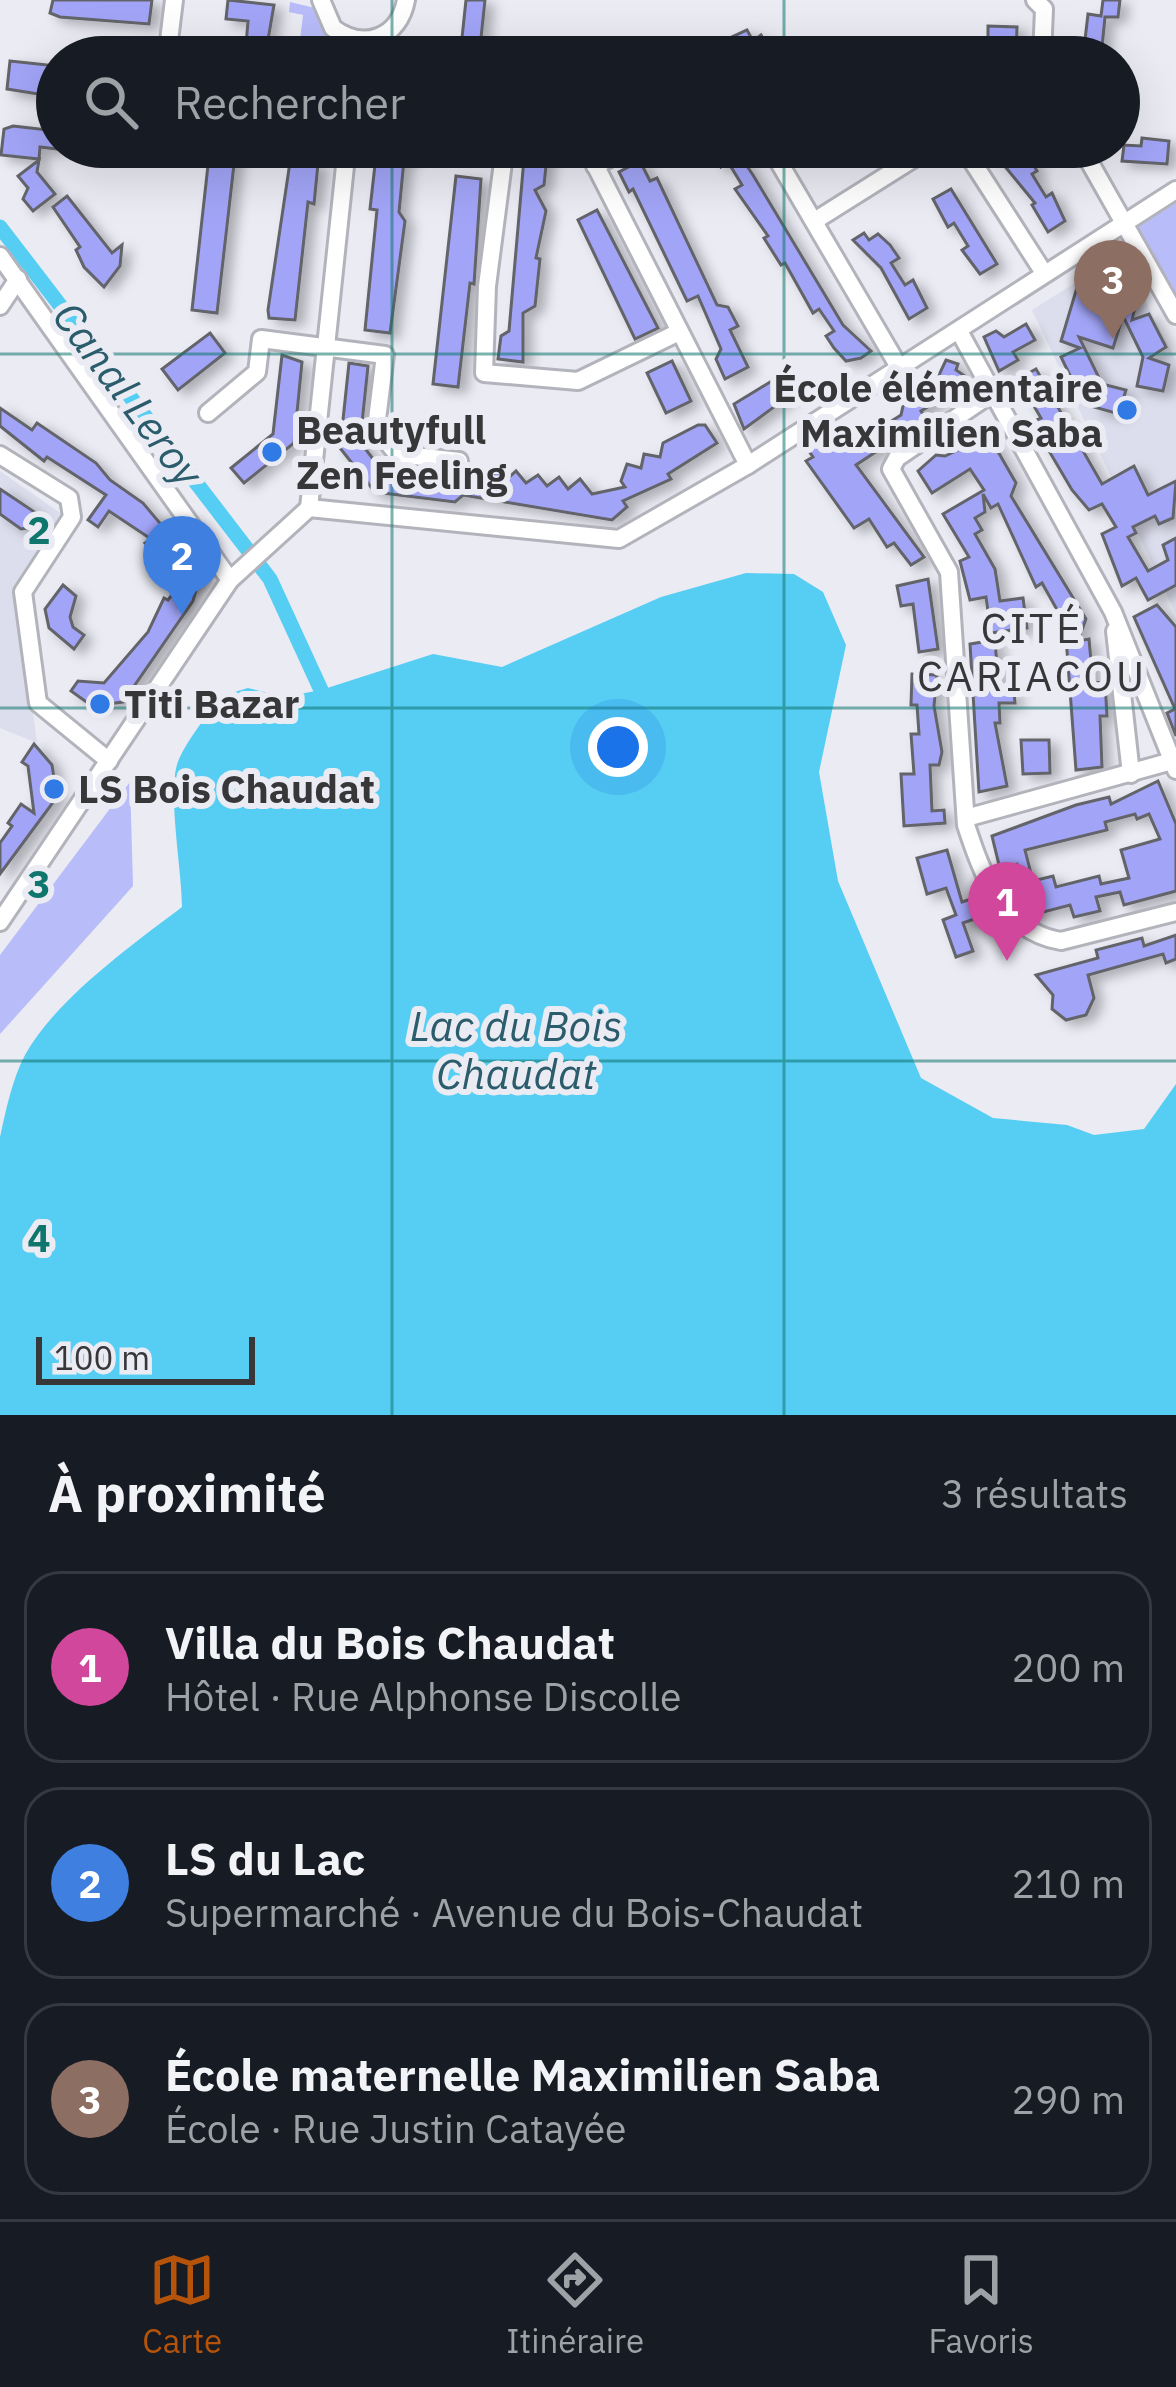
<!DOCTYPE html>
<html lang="fr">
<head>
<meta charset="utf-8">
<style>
  :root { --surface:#171b24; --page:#242831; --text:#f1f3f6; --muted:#9ea1a6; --line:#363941; --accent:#b45309 }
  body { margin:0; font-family:"IBM Plex Sans",sans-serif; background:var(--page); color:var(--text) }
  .scale { position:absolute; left:36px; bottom:30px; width:219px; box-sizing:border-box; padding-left:12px; border:6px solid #37373a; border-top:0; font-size:33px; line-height:42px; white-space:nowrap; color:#37373a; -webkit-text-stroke:9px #eaebf3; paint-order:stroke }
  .you { position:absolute; left:618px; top:747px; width:42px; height:42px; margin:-30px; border:9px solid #fff; border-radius:50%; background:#1a73e8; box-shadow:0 0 0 18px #1a73e833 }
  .badge { display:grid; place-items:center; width:78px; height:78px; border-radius:50%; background:var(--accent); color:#fff; font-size:39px; font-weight:700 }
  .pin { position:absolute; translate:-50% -99px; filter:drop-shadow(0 3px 6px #0008) }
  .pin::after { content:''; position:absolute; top:63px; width:42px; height:36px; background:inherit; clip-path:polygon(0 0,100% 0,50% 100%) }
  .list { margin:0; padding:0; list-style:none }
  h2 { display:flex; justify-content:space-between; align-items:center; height:156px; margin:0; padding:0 48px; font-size:51px }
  h2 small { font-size:39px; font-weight:400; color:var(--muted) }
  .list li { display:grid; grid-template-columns:78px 1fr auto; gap:36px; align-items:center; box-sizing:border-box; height:192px; margin:0 24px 24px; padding:0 24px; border:3px solid var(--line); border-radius:36px }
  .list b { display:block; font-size:45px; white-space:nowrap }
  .list p { margin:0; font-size:39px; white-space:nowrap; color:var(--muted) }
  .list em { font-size:39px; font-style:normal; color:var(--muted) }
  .icon { flex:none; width:66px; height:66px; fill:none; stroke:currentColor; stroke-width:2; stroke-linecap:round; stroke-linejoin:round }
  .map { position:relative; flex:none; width:1176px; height:1415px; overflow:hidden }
  .search { position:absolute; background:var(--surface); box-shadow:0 12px 48px #0002; left:36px; right:36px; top:36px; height:132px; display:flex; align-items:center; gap:30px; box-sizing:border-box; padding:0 42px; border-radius:66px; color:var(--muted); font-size:45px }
  .sheet { height:804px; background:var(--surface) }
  nav { display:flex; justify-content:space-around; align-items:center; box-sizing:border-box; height:168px; border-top:3px solid var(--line); background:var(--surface); font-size:33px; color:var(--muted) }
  nav a { display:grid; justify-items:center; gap:6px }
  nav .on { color:var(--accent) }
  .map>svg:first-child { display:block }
</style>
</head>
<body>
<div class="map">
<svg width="1176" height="1415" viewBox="0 0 1176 1415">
  <defs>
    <filter id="shadow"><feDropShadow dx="8" dy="5" stdDeviation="6" flood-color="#0004"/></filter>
  </defs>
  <rect width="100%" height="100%" fill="#eaebf3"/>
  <g fill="#dddeed">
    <path d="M1121 254 1176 360V614L1032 310Z"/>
    <path d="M0 471 66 517 17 591 37 743 0 728Z"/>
  </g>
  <g fill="#b8bcf9">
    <path d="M290 2 315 8 344 57H298L303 15 289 12Z"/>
    <path d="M1176 190V315L1122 222Z"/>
    <path d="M130 782 133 886 0 1034V955Z"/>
  </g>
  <path fill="#56cdf2" d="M746 573 794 574 823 592 846 645 819 772 838 881 921 1078 993 1118 1067 1125 1094 1135 1144 1129 1176 1084V1415H0V1137C6 1110 12 1080 25 1055 55 1000 132 945 182 907 182 869 166 787 179 759 189 737 207 716 221 696L248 688 284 697 321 690 433 654 502 667 661 597Z"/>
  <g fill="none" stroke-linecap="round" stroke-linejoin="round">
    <path stroke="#56cdf2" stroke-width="15" d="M0 227 270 579 321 690"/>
  </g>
  <g fill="#a2a5f7" stroke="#63636a" stroke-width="3" fill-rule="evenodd" filter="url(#shadow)">
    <path d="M53 0H152L149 24 60 17 50 13Z"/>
    <path d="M228 0 274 5 265 57H245L248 21 226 19Z"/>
    <path d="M466 0H485L479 57H460Z"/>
    <path d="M1103 0H1120L1118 17H1105L1101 57H1083L1088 14 1101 16Z"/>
    <path d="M988 26 1017 27 1016 57H988Z"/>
    <path d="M747 30 753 41 761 35 769 49 749 57H712L722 48 719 43Z"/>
    <path d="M10 61 57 66V97L7 89Z"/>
    <path d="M13 126 57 131V149L40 147 39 159 1 155 4 129Z"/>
    <path d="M1142 138 1169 141 1167 164 1122 161 1124 145 1141 146Z"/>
    <path d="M210 147H236L217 313 192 310Z"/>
    <path d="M377 147H419L404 160 399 212 405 221 390 333 365 330 377 210 370 209Z"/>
    <path d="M525 147H548L544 185 535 190 546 211 536 258 540 259 535 306 523 313V362L498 359 501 336 509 331Z"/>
    <path d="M713 147H734L753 175 843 325 871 351 861 358 846 361 834 348 826 336 834 331 819 309 813 313 785 263 781 265 764 238 768 236 735 189 742 185 728 162 721 167Z"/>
    <path d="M1002 147H1020L1029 157 1037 171 1032 174 1046 197 1052 193 1065 221 1048 232 1032 205 1035 203 993 152Z"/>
    <path d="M39 160 37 172 55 194 33 211 23 199 28 188 18 176Z"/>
    <path d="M640 161 650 181 657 178 717 305 728 307 738 326 730 330 748 367 725 379 716 359 721 349 698 296 687 301 633 189 629 192 619 172Z"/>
    <path d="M290 162 318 164 314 204 308 202 295 320 269 318 268 310Z"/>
    <path d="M456 176 481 179 474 284 470 283 458 387 433 384Z"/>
    <path d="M951 189 997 264 980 274 962 250 968 246 954 223 948 227 933 199Z"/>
    <path d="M67 196 112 253 122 245 120 266 104 287 84 267 76 250 80 247 53 207Z"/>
    <path d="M597 210 658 328 635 339 578 220Z"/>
    <path d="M864 233 869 240 878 234 890 245 899 258 891 263 905 285 913 280 927 308 909 319 881 268 853 240Z"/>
    <path d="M1078 284 1137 300 1132 320 1149 314 1166 347 1149 358 1169 365 1163 391 1137 386 1143 357 1123 316 1113 348 1079 337 1102 384 1126 390 1119 414 1094 407 1098 387 1079 394 1061 357 1080 348 1061 341Z"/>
    <path d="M1026 324 1035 340 1013 352 1018 360 999 371 984 337 996 331 1004 337Z"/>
    <path d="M210 333 225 353 178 390 162 369Z"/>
    <path d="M282 355 302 362 294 443 244 483 231 468 273 434Z"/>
    <path d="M946 360 958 364 956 370 969 379 966 392 951 393 921 411 926 419 856 465 924 557 911 565 894 543 887 547 869 519 854 528 806 461 813 457 806 447 825 435 832 445 848 434 855 444 901 415 905 397 939 375Z"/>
    <path d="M672 361 691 401 666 413 647 373Z"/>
    <path d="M349 363 368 366 360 442 384 473 481 483 497 471 505 481 516 471 526 483 538 475 547 486 559 477 568 489 580 479 592 494 625 487 621 481 627 464 641 468 644 454 660 457 663 443 698 425H705L717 443 668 474 671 479 623 501 627 507 612 520 463 495 455 502 375 492 340 448Z"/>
    <path d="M1036 369 1102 484 1134 466 1148 495 1176 481 1173 518 1159 524 1155 516 1133 527 1136 533 1128 537 1148 571 1168 560 1163 545 1176 538V585L1148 600 1136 578 1122 586 1102 534 1116 527 1102 504 1089 510 1072 490 1032 422 1041 418 1018 379Z"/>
    <path d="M780 376 790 392 785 399 744 429 734 404Z"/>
    <path d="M0 408 32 430 37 423 96 463 110 480 143 503 201 572 193 601 123 702 92 706 71 691 78 681 104 683 148 632 164 598 168 600 182 582 145 543 151 539 109 511 98 527 88 520 106 495 47 457 44 461 0 426Z"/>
    <path d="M989 436 1016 483 1011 496 1086 619 1078 641 1089 639 1093 683 1105 682 1107 716H1100L1102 767 1076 770 1065 624 1042 583 1036 587 998 504 991 508 983 494 985 512 975 518 982 530 975 534 995 569 1000 601 1023 598 1027 628 991 633 986 597 970 600 960 561 969 557 943 514 984 490 970 469 932 493 918 471 936 455 945 456Z"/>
    <path d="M0 489 36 513 33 517 46 526 21 529 0 514Z"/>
    <path d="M928 579 938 649 919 652 913 604 901 606 897 586Z"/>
    <path d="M63 585 76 596 70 617 73 627 84 635 74 649 49 628 45 609Z"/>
    <path d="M1157 605 1176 627V736L1167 713 1175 709 1134 617Z"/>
    <path d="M995 640 999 692H1014L1015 703H999L1000 723H995L1007 786 979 792 970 644Z"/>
    <path d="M912 674 937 675 934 706 942 752 939 765H930L932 811 944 810 945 823 904 826 901 774H914L911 734H919L917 705H911Z"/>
    <path d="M1021 740H1049L1050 773 1023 774Z"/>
    <path d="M34 744 52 765 57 797 0 874V843L12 826 8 823 21 804 34 813 28 766 22 762Z"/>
    <path d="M1158 781 1176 824V891L1124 905 1120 892 1096 897 1100 911 1074 917 1070 905 1032 915 1017 864 1000 869 992 836 1076 805 1109 797 1111 804ZM1135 814 1137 819 1149 814 1160 839 1121 850 1129 878 1101 884 1099 876 1056 887 1053 876 1033 881 1025 850 1107 830 1105 822Z"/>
    <path d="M947 850 962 902 971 899 977 918 963 923 973 951 956 957 943 920 956 915 946 888 927 894 917 858Z"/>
    <path d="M1176 935V959L1166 963 1163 954 1088 975 1094 998 1086 1015 1066 1020 1052 1009 1053 995 1036 975 1098 958 1096 950 1142 938 1144 946Z"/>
  </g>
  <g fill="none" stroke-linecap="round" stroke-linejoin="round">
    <g stroke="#b3b4bb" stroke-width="22">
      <g id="minor">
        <path d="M321 0 333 28C364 51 399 38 406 0"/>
        <path d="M1035 0 1044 9 1042 57"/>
        <path d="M167 57 174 0"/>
        <path d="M505 147 487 286 484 373 578 381 677 333"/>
        <path d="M586 147 748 465"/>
        <path d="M770 147 899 367"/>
        <path d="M963 147 1044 273"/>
        <path d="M1081 147 1176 315"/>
        <path d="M595 166 630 147"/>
        <path d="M816 220 932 147"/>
        <path d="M0 256 230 580"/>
        <path d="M0 306 18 279"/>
        <path d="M959 331 1113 612 1176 770"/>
        <path d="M991 394 897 458 891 469 949 572 966 825C982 874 1003 932 1061 941L1176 912"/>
        <path d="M208 413 257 372 261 339 385 355 376 428 397 454 459 461"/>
        <path d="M0 455 69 498 72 517 23 592 38 703 109 761"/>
        <path d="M309 508 619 539 748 465 1176 190"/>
        <path d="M309 508 347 147"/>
        <path d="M1115 631 1131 774"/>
        <path d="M966 818 1172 761"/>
        <path d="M0 922 230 580 309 508"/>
      </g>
    </g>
    <use href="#minor" stroke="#fff" stroke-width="16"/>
  </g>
  <path fill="none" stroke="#0f766e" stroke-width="3" stroke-opacity="0.55" d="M392 0V57M784 0V57M392 147V1415M784 147V1415M0 354H1176M0 708H1176M0 1061H1176"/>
  <g fill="#307ae6" stroke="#eaebf3" stroke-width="4.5">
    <circle cx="1127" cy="410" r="12"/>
    <circle cx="272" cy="452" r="12"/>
    <circle cx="100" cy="704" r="12"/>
    <circle cx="54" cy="789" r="12"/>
  </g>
  <g text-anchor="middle" stroke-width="12" stroke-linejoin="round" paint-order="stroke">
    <g font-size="39" font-weight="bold" fill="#37373a" stroke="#eaebf3" text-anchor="start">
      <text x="1103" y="402" text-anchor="end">École élémentaire<tspan x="1103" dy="45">Maximilien Saba</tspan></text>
      <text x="296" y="444">Beautyfull<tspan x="296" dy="45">Zen Feeling</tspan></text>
      <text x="124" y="718">Titi Bazar</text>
      <text x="78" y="803">LS Bois Chaudat</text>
    </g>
    <g font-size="42" font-style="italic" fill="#2b5c6c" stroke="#eaebf3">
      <text transform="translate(128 394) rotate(53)" y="15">Canal Leroy</text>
      <text x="516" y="1041">Lac du Bois<tspan x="516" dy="48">Chaudat</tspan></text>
    </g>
    <g font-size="42" letter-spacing="3" fill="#37373a" stroke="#eaebf3">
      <text x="1032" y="643">CITÉ<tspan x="1032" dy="48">CARIACOU</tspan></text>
    </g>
  </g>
  <g font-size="39" text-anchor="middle" font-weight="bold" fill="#0f766e" stroke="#eaebf3" stroke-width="12" stroke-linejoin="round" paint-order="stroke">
    <text x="39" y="544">2</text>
    <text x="39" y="898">3</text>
    <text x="39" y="1252">4</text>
  </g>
</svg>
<div class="scale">100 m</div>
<div class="you"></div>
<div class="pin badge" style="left:1007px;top:961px;background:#d1479c">1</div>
<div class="pin badge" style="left:182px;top:615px;background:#3f7fe0">2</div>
<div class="pin badge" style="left:1113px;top:339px;background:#8d6e63">3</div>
<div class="search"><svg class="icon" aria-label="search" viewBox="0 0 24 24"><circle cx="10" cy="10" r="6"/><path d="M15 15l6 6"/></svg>Rechercher</div>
</div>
<section class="sheet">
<h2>À proximité<small>3 résultats</small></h2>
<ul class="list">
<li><span class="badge" style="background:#d1479c">1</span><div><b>Villa du Bois Chaudat</b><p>Hôtel · Rue Alphonse Discolle</p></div><em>200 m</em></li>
<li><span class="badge" style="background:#3f7fe0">2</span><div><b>LS du Lac</b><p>Supermarché · Avenue du Bois-Chaudat</p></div><em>210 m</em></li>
<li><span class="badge" style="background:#8d6e63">3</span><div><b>École maternelle Maximilien Saba</b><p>École · Rue Justin Catayée</p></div><em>290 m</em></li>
</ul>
</section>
<nav>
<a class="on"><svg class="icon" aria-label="map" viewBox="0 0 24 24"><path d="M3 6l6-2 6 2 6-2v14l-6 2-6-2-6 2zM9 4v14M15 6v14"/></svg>Carte</a>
<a><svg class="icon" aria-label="directions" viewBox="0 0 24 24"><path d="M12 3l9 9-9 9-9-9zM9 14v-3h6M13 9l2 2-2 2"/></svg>Itinéraire</a>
<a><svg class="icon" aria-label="saved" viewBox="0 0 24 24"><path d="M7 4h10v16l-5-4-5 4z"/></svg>Favoris</a>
</nav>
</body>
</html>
